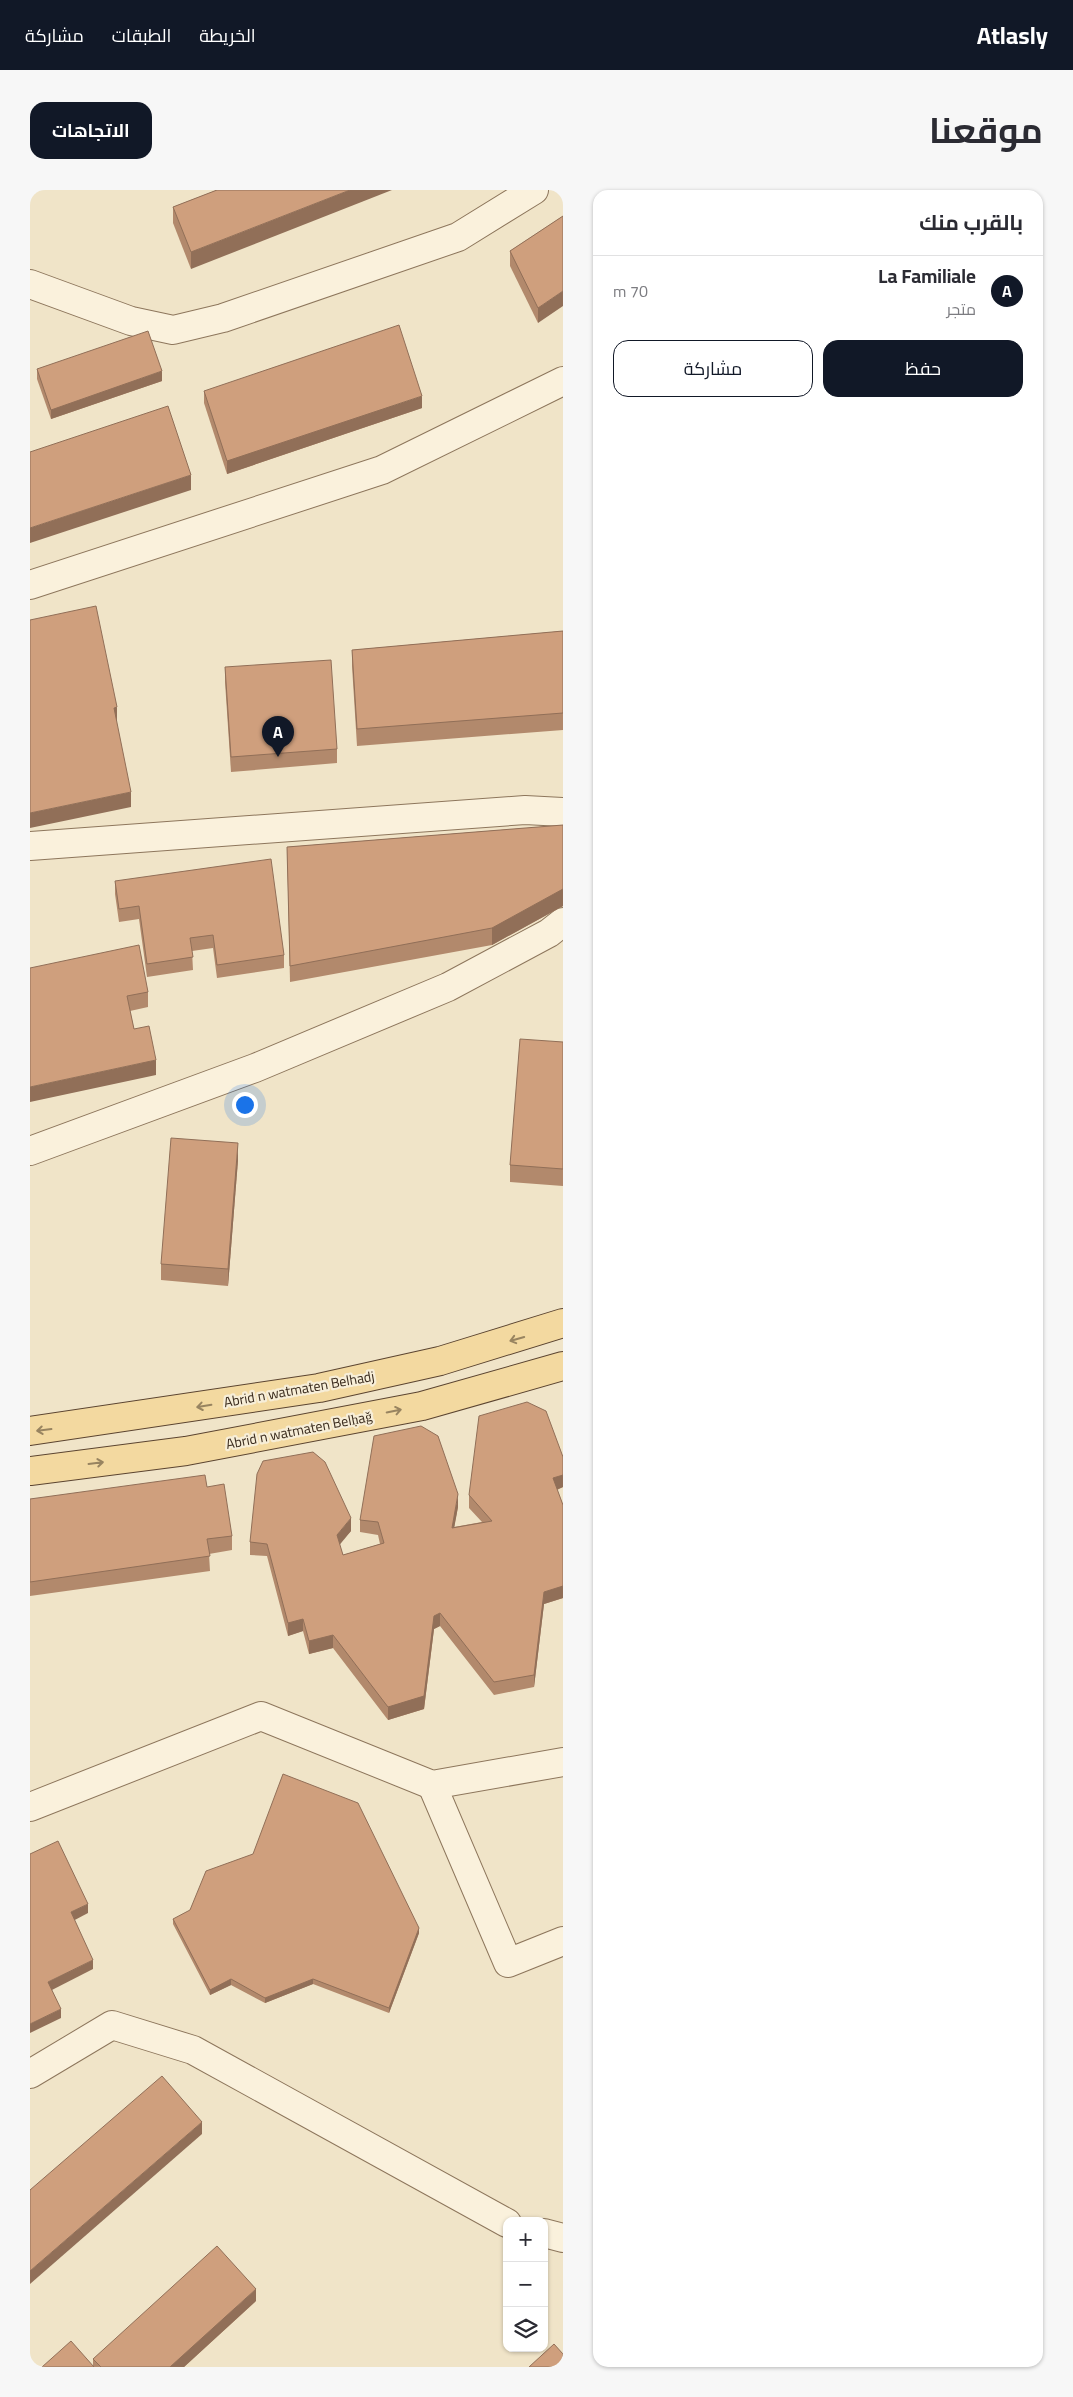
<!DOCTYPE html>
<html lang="ar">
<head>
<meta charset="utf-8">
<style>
  :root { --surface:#fff; --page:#f7f7f7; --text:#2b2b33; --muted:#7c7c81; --line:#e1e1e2; --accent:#111827 }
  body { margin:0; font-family:Georgia,Cairo,serif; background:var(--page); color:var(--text); direction:rtl }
  .controls { position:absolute; right:15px; bottom:15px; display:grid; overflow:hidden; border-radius:10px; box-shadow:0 1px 4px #0004 }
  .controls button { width:45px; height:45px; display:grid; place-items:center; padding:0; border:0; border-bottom:1px solid var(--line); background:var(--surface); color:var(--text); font:25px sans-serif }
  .you { position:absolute; left:214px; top:914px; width:18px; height:18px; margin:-12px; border:4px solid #fff; border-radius:50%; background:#1a73e8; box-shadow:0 0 0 8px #1a73e833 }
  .badge { display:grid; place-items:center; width:32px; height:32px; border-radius:50%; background:var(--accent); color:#fff; font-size:16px; font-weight:700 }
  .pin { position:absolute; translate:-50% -41px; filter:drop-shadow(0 1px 2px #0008) }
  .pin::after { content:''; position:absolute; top:26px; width:18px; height:15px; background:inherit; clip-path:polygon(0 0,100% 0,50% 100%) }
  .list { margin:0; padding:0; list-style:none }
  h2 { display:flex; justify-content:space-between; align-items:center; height:65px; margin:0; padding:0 20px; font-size:21px }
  h2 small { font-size:16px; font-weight:400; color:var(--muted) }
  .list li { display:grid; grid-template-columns:32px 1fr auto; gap:15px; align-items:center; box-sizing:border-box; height:70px; padding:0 20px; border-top:1px solid var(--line) }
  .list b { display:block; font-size:19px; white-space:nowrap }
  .list p { margin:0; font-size:16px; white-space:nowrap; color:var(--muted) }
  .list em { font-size:16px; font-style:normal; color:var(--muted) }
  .actions { display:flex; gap:10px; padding:15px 20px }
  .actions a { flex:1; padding:11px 0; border:1px solid var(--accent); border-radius:15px; text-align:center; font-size:18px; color:var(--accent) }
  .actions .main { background:var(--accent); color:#fff }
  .icon { flex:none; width:28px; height:28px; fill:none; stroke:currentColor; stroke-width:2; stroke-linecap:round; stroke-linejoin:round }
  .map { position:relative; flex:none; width:533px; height:2177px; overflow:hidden; direction:ltr; border-radius:15px }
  header { display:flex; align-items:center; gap:30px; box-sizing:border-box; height:70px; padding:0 25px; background:var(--accent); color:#fff }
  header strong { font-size:24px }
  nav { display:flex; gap:28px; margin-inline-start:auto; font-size:18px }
  .intro { display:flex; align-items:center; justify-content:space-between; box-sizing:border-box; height:120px; padding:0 30px }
  h1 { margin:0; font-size:35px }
  .button { padding:12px 22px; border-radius:15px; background:var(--accent); color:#fff; font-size:18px; font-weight:700 }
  main { display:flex; gap:30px; padding:0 30px }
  aside { flex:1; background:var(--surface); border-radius:15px; box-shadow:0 1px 4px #0004 }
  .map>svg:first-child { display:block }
</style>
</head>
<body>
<header>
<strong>Atlasly</strong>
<nav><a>الخريطة</a><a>الطبقات</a><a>مشاركة</a></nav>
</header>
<div class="intro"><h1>موقعنا</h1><a class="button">الاتجاهات</a></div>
<main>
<aside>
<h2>بالقرب منك<small></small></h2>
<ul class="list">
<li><span class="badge">A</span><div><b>La Familiale</b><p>متجر</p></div><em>70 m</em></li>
</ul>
<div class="actions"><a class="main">حفظ</a><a>مشاركة</a></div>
</aside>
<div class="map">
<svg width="533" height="2177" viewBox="0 0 533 2177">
  <rect width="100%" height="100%" fill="#f0e4c8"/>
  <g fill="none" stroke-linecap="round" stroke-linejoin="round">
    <g stroke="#8d765c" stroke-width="30">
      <g id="minor">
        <path d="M0 94 101 131 143 140 193 128 428 47 504 0"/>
        <path d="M0 395 352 280 533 191"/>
        <path d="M0 656 495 620 533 622"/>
        <path d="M0 961 225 878 418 797 519 743 533 732"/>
        <path d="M402 1595 478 1773 533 1751"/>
        <path d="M0 1617 231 1526 402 1595 533 1572"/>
        <path d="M0 1884 82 1835 163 1860 477 2033"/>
        <path d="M514 2043 533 2048"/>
      </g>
    </g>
    <g stroke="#5b4430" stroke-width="30">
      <g id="major">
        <path d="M0 1241 289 1198 410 1171 533 1133"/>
        <path d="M0 1281 156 1261 392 1216 533 1176"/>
      </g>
    </g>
    <use href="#minor" stroke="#faf1dc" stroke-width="28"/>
    <use href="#major" stroke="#f3d9a0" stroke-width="28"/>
  </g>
  <g fill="#b2896c">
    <path d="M187 0 161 79 143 33V17Z"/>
    <path d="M533 26 508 133 480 76V61Z"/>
    <path d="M7 179 132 191 21 229 7 189Z"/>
    <path d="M174 201 392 218 197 284 174 213Z"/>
    <path d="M533 441V540L327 556 322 476V460Z"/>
    <path d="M195 477 307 559V573L201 582 195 492Z"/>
    <path d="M533 635V716L462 755 260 792 257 657Z"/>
    <path d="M85 691 254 765V778L187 788 183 758 162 761 163 780 117 787 109 729 89 732 85 704Z"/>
    <path d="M0 778 118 802V817L100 821 104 839 126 885Z"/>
    <path d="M533 852V996L480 992V975Z"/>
    <path d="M208 970 198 1096 131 1090V1074Z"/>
    <path d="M533 1267V1297L527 1300 533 1315V1408L514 1414 504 1497 464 1505 410 1436 404 1439 394 1519 358 1530 303 1458 279 1464 273 1441 258 1446 237 1366 220 1365V1352L321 1341 309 1354 313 1365 350 1354 348 1345 330 1342V1330L428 1317 424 1337 452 1332 439 1318V1305Z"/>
    <path d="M177 1297 202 1346V1360L179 1364 180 1381 0 1406V1309Z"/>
    <path d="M143 1729 389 1743 359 1823 283 1794 235 1813 201 1795 180 1805 143 1734Z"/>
    <path d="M226 2111 154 2177H12L63 2176V2169Z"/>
  </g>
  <g fill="#916f58">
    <path d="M320 0H362L161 79V62Z"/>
    <path d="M533 101V116L508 133V118Z"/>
    <path d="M132 181V191L21 229V220Z"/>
    <path d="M392 206V218L197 284V271Z"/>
    <path d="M161 285V300L0 353V338Z"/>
    <path d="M87 517V531L84 532V518Z"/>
    <path d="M101 602V617L0 638V623Z"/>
    <path d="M533 699V716L462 755V738Z"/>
    <path d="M126 870V885L0 912V897Z"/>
    <path d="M208 953V970L198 1096V1079Z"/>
    <path d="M533 1285V1297L523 1301V1288Z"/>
    <path d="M428 1304V1317L422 1350V1338Z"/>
    <path d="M321 1328V1341L307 1358V1345Z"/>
    <path d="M533 1396V1408L514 1414 504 1497V1485L514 1402Z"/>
    <path d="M410 1423V1436L404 1439 394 1519 358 1530V1517L404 1426Z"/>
    <path d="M273 1429V1441L258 1446V1433Z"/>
    <path d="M303 1445V1458L279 1464V1451Z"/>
    <path d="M58 1714V1723L41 1732V1722Z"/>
    <path d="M389 1738V1743L359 1823V1818Z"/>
    <path d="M63 1770V1779L18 1802V1792Z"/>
    <path d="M201 1789V1795L180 1805V1800Z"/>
    <path d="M283 1789V1794L235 1813V1808Z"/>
    <path d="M31 1819V1828L0 1843V1834Z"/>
    <path d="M172 1932V1944L0 2094V2081Z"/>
    <path d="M226 2099V2111L154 2177H140Z"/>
  </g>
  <g fill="#cf9f7d" stroke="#916f58">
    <path d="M187 0H320L161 62 143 17Z"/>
    <path d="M533 26V101L508 118 480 61Z"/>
    <path d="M369 135 392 206 197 271 174 201Z"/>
    <path d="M118 141 132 181 21 220 7 179Z"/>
    <path d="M138 216 161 285 0 338V262Z"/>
    <path d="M66 416 87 517 84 518 101 602 0 623V430Z"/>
    <path d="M533 441V523L327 539 322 460Z"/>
    <path d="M301 470 307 559 201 567 195 477Z"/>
    <path d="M533 635V699L462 738 260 776 257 657Z"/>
    <path d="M241 669 254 765 187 775 183 745 160 748 163 767 117 774 109 716 89 719 85 691Z"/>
    <path d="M109 755 118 802 97 806 104 839 119 836 126 870 0 897V778Z"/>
    <path d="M490 849 533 852V979L480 975Z"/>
    <path d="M141 948 208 953 198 1079 131 1074Z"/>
    <path d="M497 1212 516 1221 533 1267V1285L523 1288 533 1315V1396L514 1402 504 1485 464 1492 410 1423 404 1426 394 1506 358 1517 303 1445 279 1451 273 1429 258 1433 237 1354 220 1352 227 1284 233 1271 283 1262 295 1272 321 1328 307 1345 313 1365 354 1353 348 1332 330 1330 344 1246 391 1236 408 1246 428 1304 422 1338 462 1331 439 1305 449 1226Z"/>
    <path d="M175 1285 177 1297 194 1294 202 1346 177 1349 180 1366 0 1392V1309Z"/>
    <path d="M253 1584 328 1613 389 1738 359 1818 283 1789 235 1808 201 1789 180 1800 143 1729 160 1720 176 1681 223 1664Z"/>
    <path d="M28 1651 58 1714 41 1722 63 1770 18 1792 31 1819 0 1834V1664Z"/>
    <path d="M132 1886 172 1932 0 2081V2000Z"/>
    <path d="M187 2056 226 2099 140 2177H71L63 2169Z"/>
    <path d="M41 2151 64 2177H12Z"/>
    <path d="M524 2154 533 2164V2177H499Z"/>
  </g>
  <defs><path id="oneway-shaft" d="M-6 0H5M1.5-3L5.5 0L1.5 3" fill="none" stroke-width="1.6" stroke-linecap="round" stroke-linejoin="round" transform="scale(1.25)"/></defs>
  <g stroke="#988460">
    <use href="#oneway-shaft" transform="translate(487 1149) rotate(164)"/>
    <use href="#oneway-shaft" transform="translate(174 1216) rotate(171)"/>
    <use href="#oneway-shaft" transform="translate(364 1221) rotate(-11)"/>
    <use href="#oneway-shaft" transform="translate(14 1240) rotate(173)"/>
    <use href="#oneway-shaft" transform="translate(66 1273) rotate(-7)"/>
  </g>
  <g text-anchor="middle" stroke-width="4.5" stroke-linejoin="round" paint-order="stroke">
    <g font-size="14" fill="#3d2e20" stroke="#f7eed8">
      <text transform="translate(269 1199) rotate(-10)" y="5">Abrid n watmaten Belhadj</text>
      <text transform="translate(269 1240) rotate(-11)" y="5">Abrid n watmaten Belḥaǧ</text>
    </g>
  </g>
</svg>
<div class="controls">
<button>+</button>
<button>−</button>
<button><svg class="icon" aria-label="layers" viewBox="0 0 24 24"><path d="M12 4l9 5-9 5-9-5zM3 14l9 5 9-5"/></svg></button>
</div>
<div class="you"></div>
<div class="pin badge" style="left:248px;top:567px">A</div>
</div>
</main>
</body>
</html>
